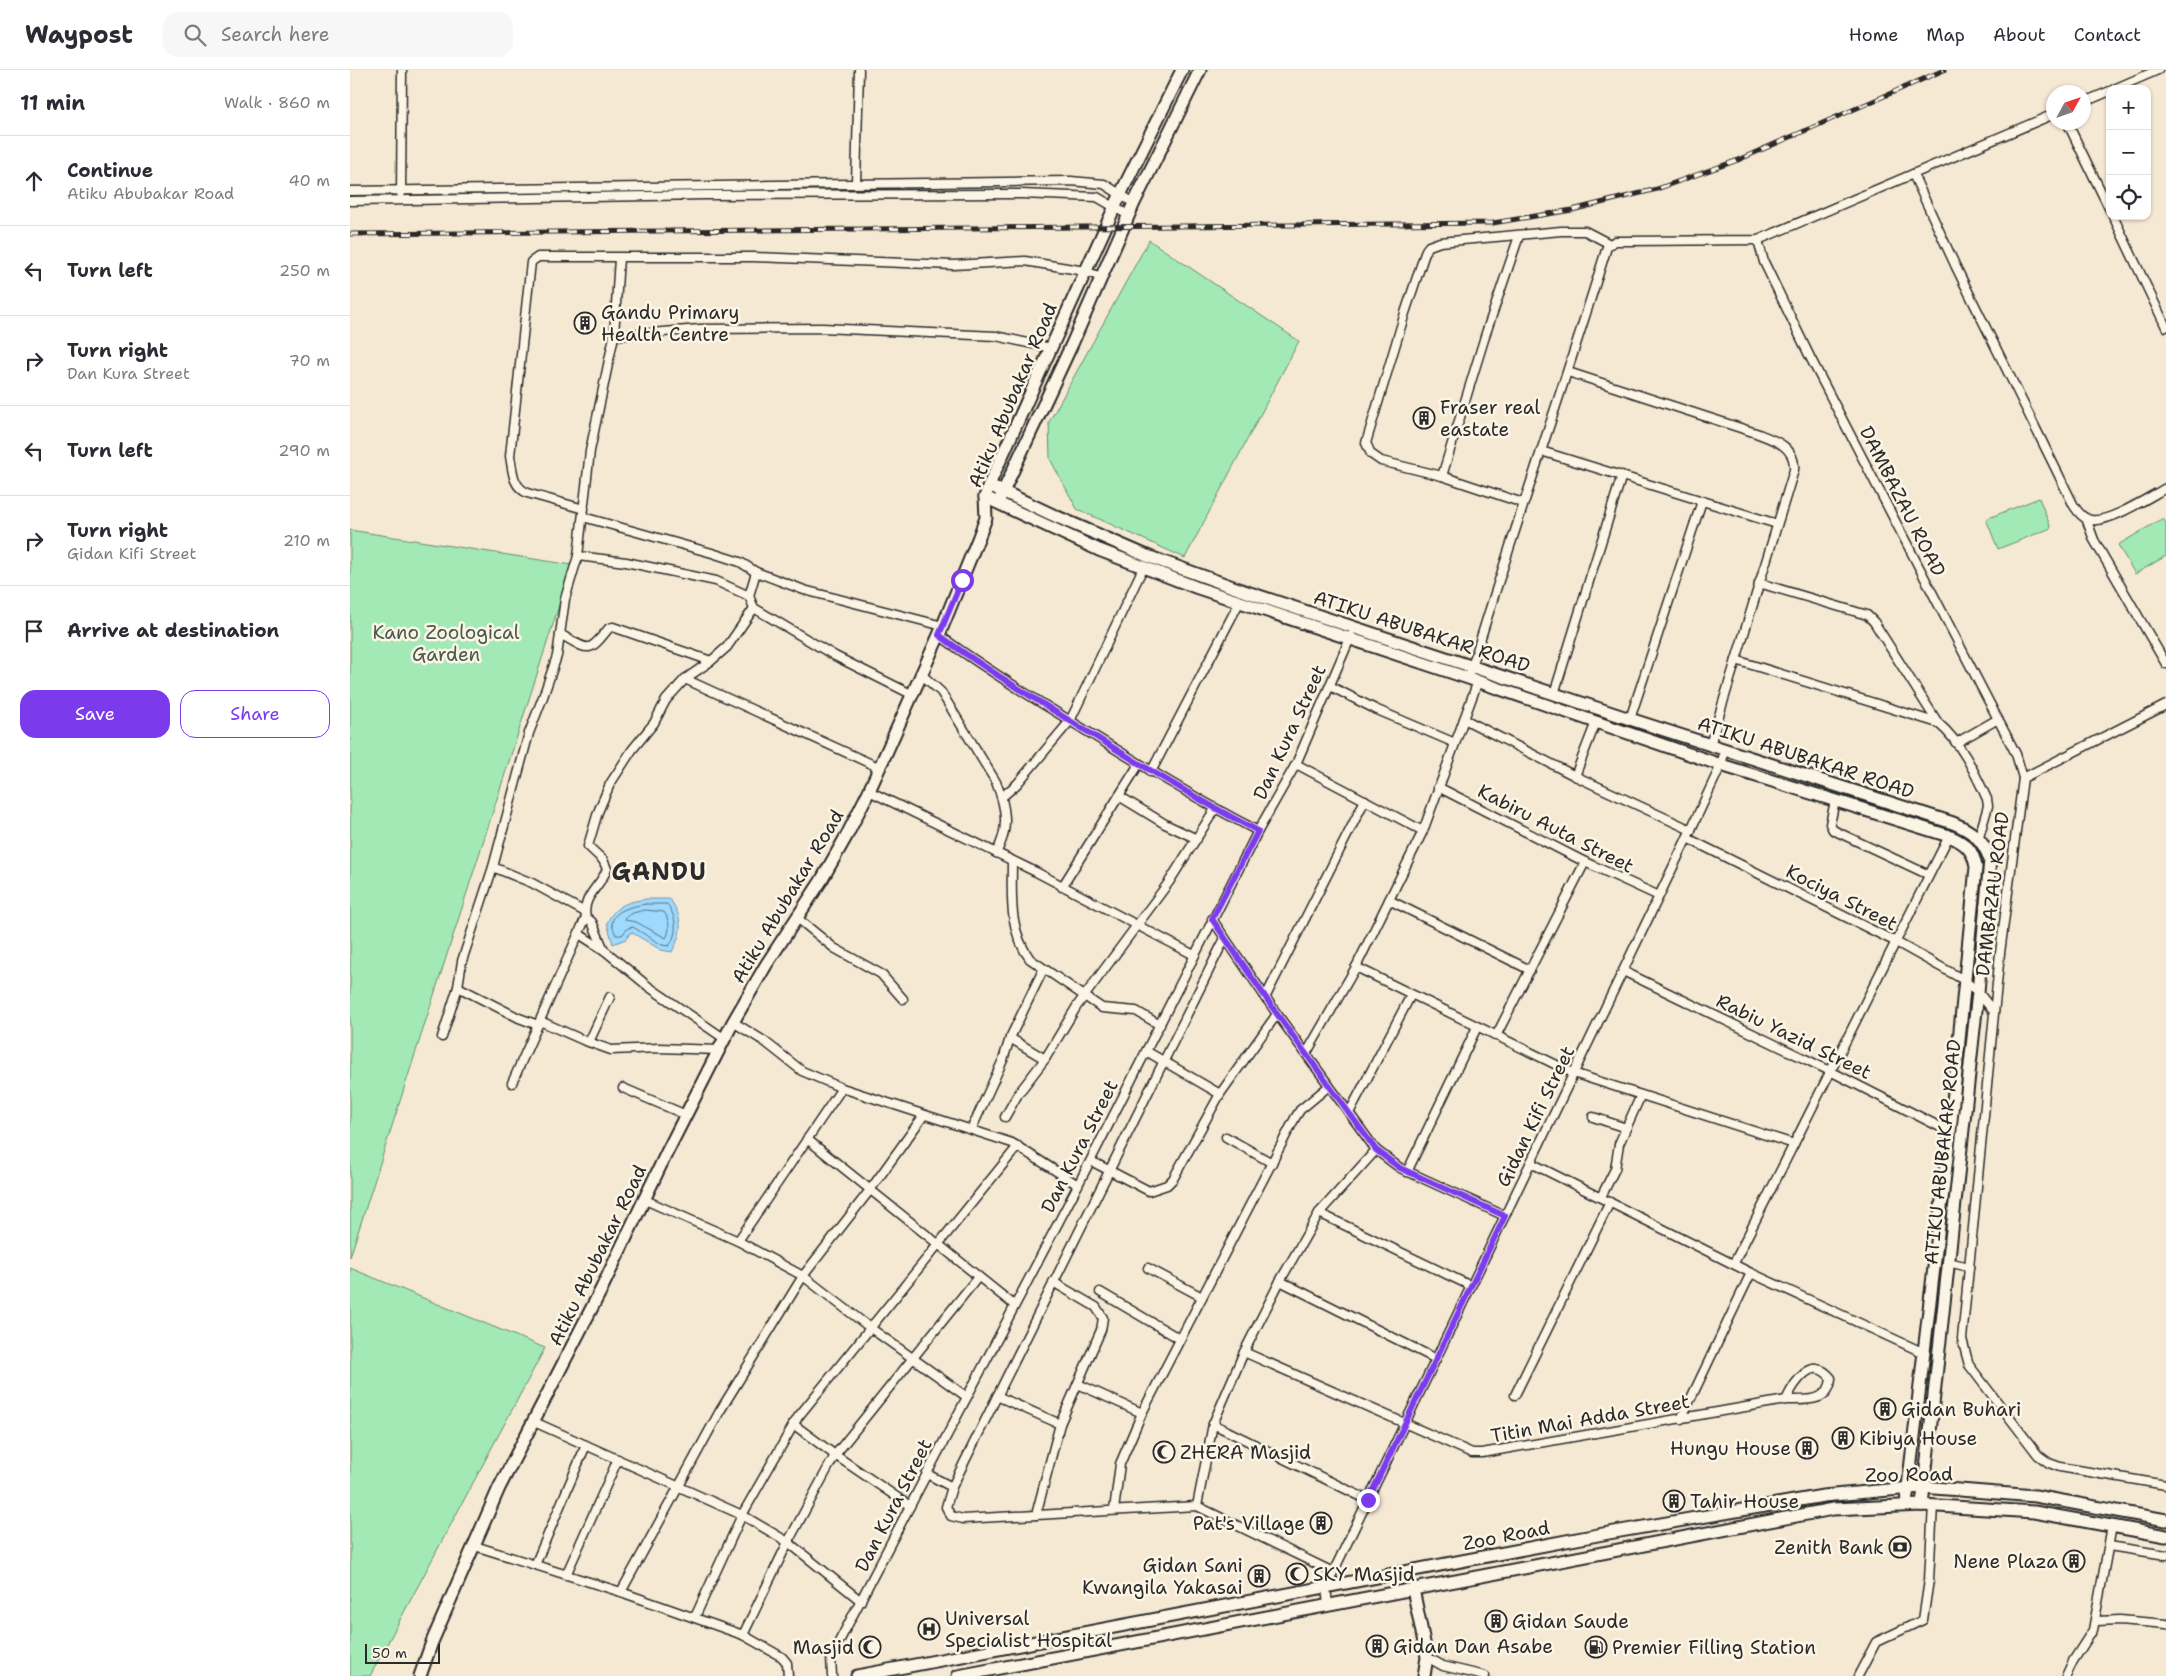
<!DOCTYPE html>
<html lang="en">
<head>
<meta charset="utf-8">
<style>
  :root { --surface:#fff; --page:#f7f7f7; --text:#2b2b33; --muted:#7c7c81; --line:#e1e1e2; --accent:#7c3aed }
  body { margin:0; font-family:"Shantell Sans",sans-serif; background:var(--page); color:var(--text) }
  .controls { position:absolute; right:15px; top:15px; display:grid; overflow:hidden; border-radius:10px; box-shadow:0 1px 4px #0004 }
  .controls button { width:45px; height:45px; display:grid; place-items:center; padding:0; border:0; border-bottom:1px solid var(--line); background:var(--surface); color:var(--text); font:25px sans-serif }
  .compass { position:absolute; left:1696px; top:15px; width:45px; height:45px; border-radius:50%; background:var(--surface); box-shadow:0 1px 4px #0004; rotate:50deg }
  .scale { position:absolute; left:15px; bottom:12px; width:75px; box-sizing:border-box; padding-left:5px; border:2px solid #2b2b2b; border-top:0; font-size:14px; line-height:18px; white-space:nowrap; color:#2b2b2b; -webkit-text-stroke:4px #fcf5e5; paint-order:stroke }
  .stop { position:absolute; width:15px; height:15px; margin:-11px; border:4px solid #7c3aed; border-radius:50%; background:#fff }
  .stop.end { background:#7c3aed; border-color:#fff; box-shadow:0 1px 5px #0008 }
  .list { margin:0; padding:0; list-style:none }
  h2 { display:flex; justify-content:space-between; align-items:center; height:65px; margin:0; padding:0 20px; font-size:21px }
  h2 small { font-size:16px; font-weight:400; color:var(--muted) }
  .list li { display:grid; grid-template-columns:32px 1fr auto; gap:15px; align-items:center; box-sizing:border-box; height:90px; padding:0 20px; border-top:1px solid var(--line) }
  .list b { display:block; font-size:19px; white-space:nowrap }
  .list p { margin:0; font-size:16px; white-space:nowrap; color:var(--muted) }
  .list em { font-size:16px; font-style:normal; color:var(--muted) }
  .actions { display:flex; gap:10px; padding:15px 20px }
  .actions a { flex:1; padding:11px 0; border:1px solid var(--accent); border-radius:15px; text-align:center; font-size:18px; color:var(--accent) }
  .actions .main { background:var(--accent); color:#fff }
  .icon { flex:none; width:28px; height:28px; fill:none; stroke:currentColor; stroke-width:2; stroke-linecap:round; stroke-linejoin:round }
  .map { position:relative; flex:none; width:1816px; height:1606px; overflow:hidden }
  header { display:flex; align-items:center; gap:30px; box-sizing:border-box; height:70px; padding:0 25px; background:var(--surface); border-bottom:1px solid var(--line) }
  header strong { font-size:24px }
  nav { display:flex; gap:28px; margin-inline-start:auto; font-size:18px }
  .search { width:350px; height:45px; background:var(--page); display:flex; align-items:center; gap:12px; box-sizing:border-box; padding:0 18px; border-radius:15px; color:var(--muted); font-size:19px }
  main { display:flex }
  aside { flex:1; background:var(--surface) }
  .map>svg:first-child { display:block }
</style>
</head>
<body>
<header>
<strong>Waypost</strong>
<div class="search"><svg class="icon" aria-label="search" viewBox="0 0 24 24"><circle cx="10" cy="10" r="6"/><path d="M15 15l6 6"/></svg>Search here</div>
<nav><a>Home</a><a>Map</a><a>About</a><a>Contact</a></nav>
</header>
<main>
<aside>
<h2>11 min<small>Walk · 860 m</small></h2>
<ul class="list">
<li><svg class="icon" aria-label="ahead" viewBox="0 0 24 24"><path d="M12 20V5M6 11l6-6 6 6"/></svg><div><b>Continue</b><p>Atiku Abubakar Road</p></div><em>40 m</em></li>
<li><svg class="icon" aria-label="left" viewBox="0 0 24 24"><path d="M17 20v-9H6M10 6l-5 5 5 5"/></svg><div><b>Turn left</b></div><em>250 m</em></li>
<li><svg class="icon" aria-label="right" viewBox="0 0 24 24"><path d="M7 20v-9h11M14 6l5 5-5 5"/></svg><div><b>Turn right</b><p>Dan Kura Street</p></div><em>70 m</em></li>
<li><svg class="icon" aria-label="left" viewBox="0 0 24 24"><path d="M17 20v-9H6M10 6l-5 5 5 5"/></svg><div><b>Turn left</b></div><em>290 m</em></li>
<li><svg class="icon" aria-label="right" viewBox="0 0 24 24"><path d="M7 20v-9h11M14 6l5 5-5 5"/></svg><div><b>Turn right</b><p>Gidan Kifi Street</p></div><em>210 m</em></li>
<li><svg class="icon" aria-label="arrive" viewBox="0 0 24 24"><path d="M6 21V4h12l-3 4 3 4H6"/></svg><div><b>Arrive at destination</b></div></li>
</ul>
<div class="actions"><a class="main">Save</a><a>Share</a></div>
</aside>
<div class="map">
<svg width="1816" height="1606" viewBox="0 0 1816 1606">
  <rect width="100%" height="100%" fill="#f6e9d4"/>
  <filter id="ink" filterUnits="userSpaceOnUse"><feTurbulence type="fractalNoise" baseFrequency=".02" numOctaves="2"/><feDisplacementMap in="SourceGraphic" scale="10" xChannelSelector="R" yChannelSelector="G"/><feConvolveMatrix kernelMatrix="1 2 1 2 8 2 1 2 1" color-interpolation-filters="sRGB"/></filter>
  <g filter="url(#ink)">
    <g fill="#a2e9b6" stroke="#668a70">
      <path d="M799 170 949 271 835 488 727 439 700 389 699 352Z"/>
      <path d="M1689 428 1701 458 1648 479 1636 449Z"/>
      <path d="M1813 448 1816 454V486L1785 504 1768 475Z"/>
      <path d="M0 460 222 495 0 1187Z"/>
      <path d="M0 1198 195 1278 20 1606H0Z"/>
    </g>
    <path fill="#9ddafe" stroke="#6f94aa" d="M296 829H320C333 849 333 861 322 882L311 880 281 862 276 869 263 874 257 853C265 835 277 832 296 829Z"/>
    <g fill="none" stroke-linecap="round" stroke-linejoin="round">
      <g stroke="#59717f" stroke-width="1">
        <path d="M296 834H317C327 847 328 863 319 876L312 875 283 857 278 858 272 865H266C265 862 262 857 262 853 264 839 285 836 296 834Z"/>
        <path d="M296 840 314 842C319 849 321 860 316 868L286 852 275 850 276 847 283 843Z"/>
      </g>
      <g stroke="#2b2b2b" stroke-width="11">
        <g id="street">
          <path d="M1764 19 1808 0"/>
          <path d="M1734 32 1760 21"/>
          <path d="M1717 52 1760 140"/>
          <path d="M1563 104 1606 197 1724 436C1728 442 1733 449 1741 450 1759 453 1799 427 1816 418"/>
          <path d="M506 113 509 0"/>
          <path d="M0 121 721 111 754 114 784 133"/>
          <path d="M51 123 52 0"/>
          <path d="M0 131 357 125 671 124 747 127 778 145"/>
          <path d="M1763 146 1816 257"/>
          <path d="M1408 170 1414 192 1460 287 1666 684 1673 708 1650 883 1612 1269 1619 1295 1688 1385 1699 1393 1710 1397 1816 1415"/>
          <path d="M264 266 350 259 472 258 646 266 701 278"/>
          <path d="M1218 302 1406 363C1424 370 1446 376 1444 400L1360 675"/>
          <path d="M1191 381 1427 454"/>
          <path d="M1092 406 1136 263 1169 166"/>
          <path d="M1173 433 1092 406 1031 391 1021 384 1016 373 1055 243 1076 180 1079 176 1090 172 1211 161H1235L1260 174"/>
          <path d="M234 439 177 423C162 415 163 402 160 386L181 192 188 187H404L603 195 675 191 735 201 751 207"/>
          <path d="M233 447 362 483 390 492 406 502 454 520 593 556"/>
          <path d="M1736 448 1744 470 1816 594"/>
          <path d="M228 486 276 492 366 511 399 526"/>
          <path d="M1409 513 1517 545 1524 552 1588 653"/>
          <path d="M404 538 485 586 561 624"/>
          <path d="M210 564C240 581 238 584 259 558L263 557 361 591"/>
          <path d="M589 565C632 597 677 624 722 652 783 690 844 728 908 761"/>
          <path d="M1386 590 1588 653C1611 672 1625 703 1637 729L1638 736 1629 767"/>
          <path d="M1121 600C1164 458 1213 319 1257 177L1265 171H1276L1408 170 1704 44"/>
          <path d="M570 603 591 622 646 712C656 737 660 759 646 783"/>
          <path d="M335 609 528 697"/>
          <path d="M980 616 1025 639 1105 673"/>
          <path d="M1204 624 1272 405"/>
          <path d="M1114 649 1225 706 1341 760"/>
          <path d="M1280 649 1352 431"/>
          <path d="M1606 673 1648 649"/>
          <path d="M946 694 1073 761"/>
          <path d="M801 702 889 533"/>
          <path d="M1225 706 1246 652"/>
          <path d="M1673 708 1816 635"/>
          <path d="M1088 717 1235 792 1309 826"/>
          <path d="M519 721 686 802 844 885"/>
          <path d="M769 726 815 754 847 769"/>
          <path d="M652 727 667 714 720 651 793 498"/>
          <path d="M1485 731 1480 754 1483 760 1579 805"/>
          <path d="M1337 768 1546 872 1614 910 1628 922 1644 942"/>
          <path d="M662 791C662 824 658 860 680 889L752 938 786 941 810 955"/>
          <path d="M143 797 182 813 235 842"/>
          <path d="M712 817 789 694"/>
          <path d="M1039 830 1180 900"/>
          <path d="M236 847 242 852 254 880"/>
          <path d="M446 847 484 878 531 904 553 929"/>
          <path d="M862 849 927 944 1026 1080 1050 1098 1155 1146"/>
          <path d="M229 864 254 880 299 917 375 969"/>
          <path d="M1006 897 1223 1003 1444 1074"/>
          <path d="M1273 901 1480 1001 1600 1062"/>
          <path d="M108 917 169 948 188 955"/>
          <path d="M915 928 1015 730"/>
          <path d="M190 951 233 970 261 980 309 978 369 980"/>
          <path d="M383 952 414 971 452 1001 492 1018 662 1073 728 1115"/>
          <path d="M1146 966 1235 792"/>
          <path d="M92 967 108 917 112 891 143 797 179 663 193 627 207 586 215 529 228 486 240 381 264 266 269 188"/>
          <path d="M660 968 695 989"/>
          <path d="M239 972 260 927"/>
          <path d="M796 981 870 1024"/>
          <path d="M956 984 1006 897 1073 761 1128 611"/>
          <path d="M162 1013 236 847C231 827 251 816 257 799L253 790 238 776 248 742 260 714 282 680 304 653 316 630 335 609 361 591 377 577 404 538 399 526 406 502"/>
          <path d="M273 1018 336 1045"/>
          <path d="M999 1043 1061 925"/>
          <path d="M655 1047 668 1024 695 989 727 936 819 812 865 739"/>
          <path d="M1243 1047 1276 1058"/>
          <path d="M622 1058 653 990 660 968 693 900"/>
          <path d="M876 1067 922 1093"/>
          <path d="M457 1069 664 1235"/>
          <path d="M741 1091 799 1121 817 1115 823 1109 870 1024 927 944"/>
          <path d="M1181 1093 1401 1203 1572 1282"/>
          <path d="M1057 1102 1127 957"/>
          <path d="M1251 1127 1265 1099 1269 1074 1291 1025"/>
          <path d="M293 1129 388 1171 453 1206 519 1257 617 1327"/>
          <path d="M969 1143 1121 1216"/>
          <path d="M388 1171 492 1018"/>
          <path d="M1598 1192 1619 1197"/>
          <path d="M1384 1193 1599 766"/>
          <path d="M798 1198 852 1227"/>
          <path d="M930 1211 1086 1289"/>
          <path d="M750 1222 830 1269"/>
          <path d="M894 1282 1122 1383H1132L1436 1330C1455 1330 1480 1333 1481 1308 1462 1284 1444 1313 1436 1330"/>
          <path d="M728 1314 792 1343"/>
          <path d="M1165 1325 1260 1132"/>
          <path d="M647 1326 710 1354"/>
          <path d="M1331 1349 1401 1203"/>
          <path d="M182 1351 392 1445 438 1472 511 1531"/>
          <path d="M443 1354 485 1385 560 1436"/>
          <path d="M863 1354 1018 1430"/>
          <path d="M577 1404 602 1417 596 1437 601 1446 613 1449 847 1436 983 1502"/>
          <path d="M602 1417 875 868"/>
          <path d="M847 1436 863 1354 894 1282 930 1211 969 1143 1026 1080"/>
          <path d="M764 1440 770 1394 792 1343 945 1048 950 1040 979 1016"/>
          <path d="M686 1445 710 1354 751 1260 753 1248 746 1237 703 1212"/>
          <path d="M125 1476 271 1522 393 1565 432 1587 437 1593 438 1606"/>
          <path d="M1759 1476 1816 1485"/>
          <path d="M185 1495 236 1375"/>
          <path d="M216 1505 268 1389"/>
          <path d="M271 1522 370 1341 453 1206 520 1120 574 1045"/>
          <path d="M978 1535 976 1517 1337 768 1371 695 1375 680"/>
          <path d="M345 1547 392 1445 448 1347 668 1076"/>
          <path d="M1746 1551 1770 1550 1816 1554"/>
          <path d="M393 1565 438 1472 485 1385 628 1207"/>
          <path d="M1077 1587 1093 1596 1135 1606"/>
          <path d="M482 1606 481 1587 728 1115 908 761 946 694 1001 566"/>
          <path d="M1508 1606 1526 1572 1573 1550 1579 1510 1583 1435"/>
          <path d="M1716 1606 1723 1591 1743 1560 1762 1456"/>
        </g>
      </g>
      <g stroke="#2b2b2b" stroke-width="15">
        <g id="secondary">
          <path d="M639 415 705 446 797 486 894 521 1280 649 1603 753C1622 761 1633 769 1640 790L1628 922 1572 1435"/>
          <path d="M651 426 722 274 784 133 850 0"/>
          <path d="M635 427 749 480 848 518 1118 608 1371 695 1599 766C1615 773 1623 779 1626 797L1600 1062 1556 1434"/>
          <path d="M1063 1519 1077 1587 1074 1606"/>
          <path d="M70 1606 82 1572 149 1418 250 1222 317 1082 383 952 416 895 471 811 497 765 519 721 589 565 628 469 636 448 635 427 639 415 771 123 832 0"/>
          <path d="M507 1606 1253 1464 1473 1426 1572 1417 1685 1426 1816 1450"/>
          <path d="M608 1606 1483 1439 1572 1435 1684 1442 1816 1466"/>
        </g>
      </g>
      <use href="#street" stroke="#fcf5e5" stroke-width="8"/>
      <use href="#secondary" stroke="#fcf5e5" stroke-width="11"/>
      <g stroke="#2b2b2b" stroke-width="5">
        <path id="rail" d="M0 164 1143 153 1222 140 1307 119 1388 90 1594 0"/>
      </g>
      <use href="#rail" stroke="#fcf5e5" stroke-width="3" stroke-dasharray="9" stroke-linecap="butt"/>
    </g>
  </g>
  <g fill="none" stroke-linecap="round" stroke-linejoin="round" filter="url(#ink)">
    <path stroke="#7c3aed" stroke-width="6" d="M612 510 589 565C632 597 677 624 722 652 783 690 844 728 908 761L862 849 927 944 1026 1080 1050 1098 1155 1146 1018 1430"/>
  </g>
  <defs>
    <g id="building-ring" transform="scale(1.125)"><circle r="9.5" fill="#fcf5e5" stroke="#2b2b2b" stroke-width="1.5"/><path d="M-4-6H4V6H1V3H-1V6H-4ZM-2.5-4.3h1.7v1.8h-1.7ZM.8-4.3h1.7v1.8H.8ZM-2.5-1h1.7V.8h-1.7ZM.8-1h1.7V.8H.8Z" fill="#2b2b2b"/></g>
    <g id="mosque-ring" transform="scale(1.125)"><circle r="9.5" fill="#fcf5e5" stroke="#2b2b2b" stroke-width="1.5"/><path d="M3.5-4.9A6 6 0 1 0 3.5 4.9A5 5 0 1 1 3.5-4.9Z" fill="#2b2b2b"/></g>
    <g id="bank-ring" transform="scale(1.125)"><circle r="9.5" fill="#fcf5e5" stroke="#2b2b2b" stroke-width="1.5"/><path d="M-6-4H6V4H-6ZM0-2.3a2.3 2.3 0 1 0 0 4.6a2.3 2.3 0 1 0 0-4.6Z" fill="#2b2b2b"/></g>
    <g id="hospital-ring" transform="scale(1.125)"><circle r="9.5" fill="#fcf5e5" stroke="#2b2b2b" stroke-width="1.5"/><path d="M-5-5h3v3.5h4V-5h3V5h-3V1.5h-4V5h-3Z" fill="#2b2b2b"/></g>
    <g id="fuel-ring" transform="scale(1.125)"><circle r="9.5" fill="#fcf5e5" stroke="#2b2b2b" stroke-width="1.5"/><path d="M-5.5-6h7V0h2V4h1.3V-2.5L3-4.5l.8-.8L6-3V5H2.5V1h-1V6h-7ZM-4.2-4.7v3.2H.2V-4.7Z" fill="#2b2b2b"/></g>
  </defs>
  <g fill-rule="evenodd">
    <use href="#building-ring" x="235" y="253"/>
    <use href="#building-ring" x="1074" y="348"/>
    <use href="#building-ring" x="1535" y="1339"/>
    <use href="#building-ring" x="1493" y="1368"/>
    <use href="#building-ring" x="1457" y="1378"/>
    <use href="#mosque-ring" x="814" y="1382"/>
    <use href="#building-ring" x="1324" y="1431"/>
    <use href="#building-ring" x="971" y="1453"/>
    <use href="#bank-ring" x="1550" y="1477"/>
    <use href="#building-ring" x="1724" y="1491"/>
    <use href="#mosque-ring" x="947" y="1504"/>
    <use href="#building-ring" x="909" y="1506"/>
    <use href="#building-ring" x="1146" y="1551"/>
    <use href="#hospital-ring" x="579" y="1559"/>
    <use href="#building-ring" x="1027" y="1576"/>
    <use href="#mosque-ring" x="520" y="1577"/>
    <use href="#fuel-ring" x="1246" y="1577"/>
  </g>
  <g text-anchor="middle" stroke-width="5" stroke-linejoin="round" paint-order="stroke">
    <g font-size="19" fill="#2b2b2b" stroke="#fcf5e5" text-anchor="start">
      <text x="251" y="249">Gandu Primary<tspan x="251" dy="22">Health Centre</tspan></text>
      <text x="1090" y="344">Fraser real<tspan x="1090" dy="22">eastate</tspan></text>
      <text x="1551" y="1346">Gidan Buhari</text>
      <text x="1509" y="1375">Kibiya House</text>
      <text x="1441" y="1385" text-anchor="end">Hungu House</text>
      <text x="830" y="1389">ZHERA Masjid</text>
      <text x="1340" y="1438">Tahir House</text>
      <text x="955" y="1460" text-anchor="end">Pat's Village</text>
      <text x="1534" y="1484" text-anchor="end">Zenith Bank</text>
      <text x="1708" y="1498" text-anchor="end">Nene Plaza</text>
      <text x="893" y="1502" text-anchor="end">Gidan Sani<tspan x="893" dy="22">Kwangila Yakasai</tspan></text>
      <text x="963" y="1511">SKY Masjid</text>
      <text x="595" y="1555">Universal<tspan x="595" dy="22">Specialist Hospital</tspan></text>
      <text x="1162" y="1558">Gidan Saude</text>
      <text x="1043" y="1583">Gidan Dan Asabe</text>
      <text x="504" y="1584" text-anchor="end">Masjid</text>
      <text x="1262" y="1584">Premier Filling Station</text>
    </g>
    <g font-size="19" fill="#2b2b2b" stroke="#fcf5e5">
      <text transform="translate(662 325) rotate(-67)" y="7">Atiku Abubakar Road</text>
      <text transform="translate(1553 431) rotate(63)" y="7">DAMBAZAU ROAD</text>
      <text transform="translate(1072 561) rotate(18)" y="7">ATIKU ABUBAKAR ROAD</text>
      <text transform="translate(939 662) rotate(-65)" y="7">Dan Kura Street</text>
      <text transform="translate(1456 687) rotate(18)" y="7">ATIKU ABUBAKAR ROAD</text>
      <text transform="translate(1206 758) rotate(27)" y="7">Kabiru Auta Street</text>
      <text transform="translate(1642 824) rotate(-83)" y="7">DAMBAZAU ROAD</text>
      <text transform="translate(437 826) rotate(-59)" y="7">Atiku Abubakar Road</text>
      <text transform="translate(1492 827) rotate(27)" y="7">Kociya Street</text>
      <text transform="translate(1444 966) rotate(26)" y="7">Rabiu Yazid Street</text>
      <text transform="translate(1185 1046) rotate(-64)" y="7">Gidan Kifi Street</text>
      <text transform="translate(729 1076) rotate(-63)" y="7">Dan Kura Street</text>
      <text transform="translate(1592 1082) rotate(-84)" y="7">ATIKU ABUBAKAR ROAD</text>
      <text transform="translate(247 1185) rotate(-64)" y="7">Atiku Abubakar Road</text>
      <text transform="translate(1240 1348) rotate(-10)" y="7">Titin Mai Adda Street</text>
      <text transform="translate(1559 1404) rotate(-1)" y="7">Zoo Road</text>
      <text transform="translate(543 1435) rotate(-63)" y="7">Dan Kura Street</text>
      <text transform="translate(1156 1465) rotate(-11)" y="7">Zoo Road</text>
    </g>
    <g font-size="19" fill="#495a4e" stroke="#fcf5e5">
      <text x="96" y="569">Kano Zoological<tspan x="96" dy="22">Garden</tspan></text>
    </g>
    <g font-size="24" font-weight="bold" letter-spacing="1" fill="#2b2b2b" stroke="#fcf5e5">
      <text x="309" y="810">GANDU</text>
    </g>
  </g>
</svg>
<div class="controls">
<button>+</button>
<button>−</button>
<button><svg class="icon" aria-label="locate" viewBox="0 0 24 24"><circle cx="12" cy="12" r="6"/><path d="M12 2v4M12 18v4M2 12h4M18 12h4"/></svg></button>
</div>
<svg class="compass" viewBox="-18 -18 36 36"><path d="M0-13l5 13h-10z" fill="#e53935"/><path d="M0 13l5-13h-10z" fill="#7c7c81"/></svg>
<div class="scale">50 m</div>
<div class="stop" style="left:612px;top:510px"></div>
<div class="stop end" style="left:1018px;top:1430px"></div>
</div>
</main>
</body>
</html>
